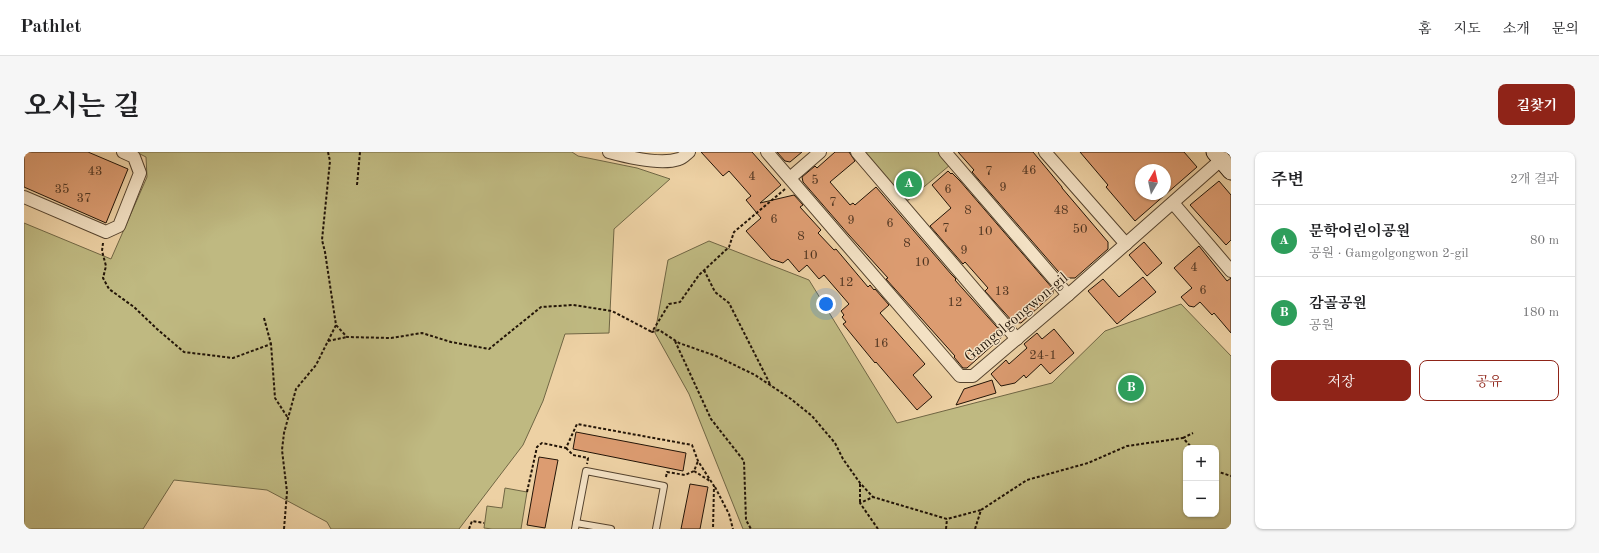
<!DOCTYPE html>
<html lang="ko">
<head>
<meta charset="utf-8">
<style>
  :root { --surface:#fff; --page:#f6f6f6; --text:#202124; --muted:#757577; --line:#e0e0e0; --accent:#8f2418 }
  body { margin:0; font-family:"Old Standard TT","Noto Serif KR",serif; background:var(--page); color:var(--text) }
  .controls { position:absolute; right:12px; bottom:12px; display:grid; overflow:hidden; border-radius:8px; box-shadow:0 1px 3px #0004 }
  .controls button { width:36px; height:36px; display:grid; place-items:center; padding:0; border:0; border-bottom:1px solid var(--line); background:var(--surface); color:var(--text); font:20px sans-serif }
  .compass { position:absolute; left:1111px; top:12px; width:36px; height:36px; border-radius:50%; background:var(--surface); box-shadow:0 1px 3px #0004; rotate:9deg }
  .you { position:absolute; left:802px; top:152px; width:14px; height:14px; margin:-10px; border:3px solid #fff; border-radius:50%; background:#1a73e8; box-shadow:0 0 0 6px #1a73e833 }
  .badge { display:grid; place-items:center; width:26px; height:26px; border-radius:50%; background:var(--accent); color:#fff; font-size:13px; font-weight:700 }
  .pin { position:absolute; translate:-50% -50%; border:2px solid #fff; box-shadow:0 1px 4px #0006 }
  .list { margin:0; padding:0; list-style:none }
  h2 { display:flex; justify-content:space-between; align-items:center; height:52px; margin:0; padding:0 16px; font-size:17px }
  h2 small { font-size:13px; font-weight:400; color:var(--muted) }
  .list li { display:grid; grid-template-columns:26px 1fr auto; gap:12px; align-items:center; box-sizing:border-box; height:72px; padding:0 16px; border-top:1px solid var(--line) }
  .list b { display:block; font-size:15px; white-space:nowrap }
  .list p { margin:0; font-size:13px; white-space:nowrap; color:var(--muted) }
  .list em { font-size:13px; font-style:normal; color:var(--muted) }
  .actions { display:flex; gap:8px; padding:12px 16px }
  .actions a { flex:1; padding:9px 0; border:1px solid var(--accent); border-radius:8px; text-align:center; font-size:14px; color:var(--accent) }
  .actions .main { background:var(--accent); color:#fff }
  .map { position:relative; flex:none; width:1207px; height:377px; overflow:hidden; border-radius:8px }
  header { display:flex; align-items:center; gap:24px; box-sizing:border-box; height:56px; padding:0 20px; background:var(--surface); border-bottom:1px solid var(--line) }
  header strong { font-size:19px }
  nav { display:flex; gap:22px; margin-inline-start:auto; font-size:14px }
  .intro { display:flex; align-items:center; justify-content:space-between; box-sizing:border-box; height:96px; padding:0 24px }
  h1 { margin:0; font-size:28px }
  .button { padding:10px 18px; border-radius:8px; background:var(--accent); color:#fff; font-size:14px; font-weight:700 }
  main { display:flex; gap:24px; padding:0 24px }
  aside { flex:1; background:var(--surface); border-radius:8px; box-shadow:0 1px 3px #0004 }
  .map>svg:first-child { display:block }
</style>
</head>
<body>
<header>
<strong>Pathlet</strong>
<nav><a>홈</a><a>지도</a><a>소개</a><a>문의</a></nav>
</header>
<div class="intro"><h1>오시는 길</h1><a class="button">길찾기</a></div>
<main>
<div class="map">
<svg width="1207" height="377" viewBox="0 0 1207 377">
  <rect width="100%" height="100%" fill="#edd1a4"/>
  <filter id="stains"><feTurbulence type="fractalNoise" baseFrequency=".005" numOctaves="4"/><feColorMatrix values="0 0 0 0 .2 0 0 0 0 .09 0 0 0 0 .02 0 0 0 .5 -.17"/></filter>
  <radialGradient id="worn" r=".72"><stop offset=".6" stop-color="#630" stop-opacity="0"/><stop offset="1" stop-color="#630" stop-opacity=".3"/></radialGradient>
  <g fill="#bfb981" stroke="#706644" fill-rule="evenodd">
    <path d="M112 0H548L554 4 613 16 646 27 590 77 585 181 541 182 519 249 499 293 435 377H307L303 370 243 338 150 328 119 377H0V71L87 107 123 25 122 5Z"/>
    <path d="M838 0H914L926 13 882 50Z"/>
    <path d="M685 89 785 128 873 271 1028 231 1081 179 1157 152 1207 204V377H719L665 242 631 181 644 108ZM1162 296H1192V362H1162Z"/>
    <path d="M481 336 503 340 497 377H468L460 376 463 354 478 356Z"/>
  </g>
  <g fill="#dc9c71" stroke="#221407" fill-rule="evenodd">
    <path d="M0 0H64L104 17 82 71 0 35Z"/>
    <path d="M677 0H728L757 33 736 51 770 43 779 53 776 55 797 78 794 81 810 98 812 97 844 135 846 133 850 138 851 137 865 153 856 161 901 212 889 223 908 245 893 258 852 210 851 211 819 172 822 170 818 165 820 163 817 159 825 152 800 123 795 127 783 113 775 120 764 107 759 111 747 107 722 79 737 66 722 48 727 44 705 19 699 24Z"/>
    <path d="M753 0H778L766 10 761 9Z"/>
    <path d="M811 0H825L831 9 806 30 826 53 829 51 831 53 852 35 927 122 932 127 931 128 980 183 943 216H939L930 205 931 204 862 127 864 126 825 83 779 30 778 25 791 14 793 16Z"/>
    <path d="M934 0H1009L1038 35V36L1084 90V97L1051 126H1040L948 20 950 18Z"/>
    <path d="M1056 0H1160L1173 15 1111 69 1082 35 1084 33ZM1117 18H1141V42H1117Z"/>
    <path d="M924 19 927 22 928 21 936 29 1029 137V142L997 171 989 170 961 139 964 136 941 110 939 112 906 74 927 56 908 33Z"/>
    <path d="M1195 29 1207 43V88L1202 93 1166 53Z"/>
    <path d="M1120 90 1138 111 1123 124 1105 103Z"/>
    <path d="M1175 94 1203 129 1207 126V181L1190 161 1188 163 1176 150 1170 155 1165 154 1157 145 1168 136 1150 116Z"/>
    <path d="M1119 125 1132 140 1093 172 1064 139 1079 127 1095 145Z"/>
    <path d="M1030 177 1050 201 1026 222 1017 212 1002 226 1000 223 991 231 977 234 967 222 982 208 985 212 1003 196 1000 192 1013 181 1018 187Z"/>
    <path d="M968 228 972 241 932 253 940 237Z"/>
    <path d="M552 280 662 301 659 319 549 297Z"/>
    <path d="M515 305 534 308 521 376 503 373Z"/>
    <path d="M666 332 684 335 676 377H657Z"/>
  </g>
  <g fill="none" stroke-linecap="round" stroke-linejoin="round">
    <g stroke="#55432e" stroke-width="8">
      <g id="lane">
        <path d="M552 371 587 377"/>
        <path d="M551 377 562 319 640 334 632 377"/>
      </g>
    </g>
    <g stroke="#55432e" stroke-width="14">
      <g id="street">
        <path d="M585 0C603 5 637 13 655 7 659 6 662 2 665 0"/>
        <path d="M743 0 936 224H949L1044 143 1198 7"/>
        <path d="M833 0 993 187"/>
        <path d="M921 0 1044 143"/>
        <path d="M1021 0 1102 92"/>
        <path d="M766 26 796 0"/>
        <path d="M0 45 82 80 95 74 116 21 110 5 99 0"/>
        <path d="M1149 51 1207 119"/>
      </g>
    </g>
    <g stroke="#221407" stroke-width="19">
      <path id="secondary" d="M1191 0 1207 19"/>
    </g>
    <g stroke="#221407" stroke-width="2" stroke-dasharray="3 2" stroke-linecap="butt">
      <path d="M304 0 306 9 298 88 301 100 312 173 323 185 367 186 398 181 427 190 465 197 517 155 549 153 588 159 628 180"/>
      <path d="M333 33 336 0"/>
      <path d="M761 37 710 80 705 95 675 123 656 150 645 152 628 180 635 178 655 191 692 204 731 223 767 247 788 264 811 291 819 307 836 331 849 345"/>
      <path d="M79 91 78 99 82 114 79 126 85 137 110 155 133 177 160 200 209 206 247 192 251 246 264 266"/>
      <path d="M680 118 691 140 705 151 747 234"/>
      <path d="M240 166 247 192"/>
      <path d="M304 189 323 185"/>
      <path d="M651 189 687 267 720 309 722 368 727 377"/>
      <path d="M1159 286 1169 281"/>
      <path d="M542 296 549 303 564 306 563 312"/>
      <path d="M670 319 686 329"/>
      <path d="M1192 319 1207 324"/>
      <path d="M642 325 643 320 661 323 670 319 674 309"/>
      <path d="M836 332V351"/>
      <path d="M691 335 705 362 709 377"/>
      <path d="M503 340 513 295 518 291 542 296 553 272 668 293 674 309 690 334 689 377"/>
      <path d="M260 377 263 340 258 298 260 281 272 237 292 213 312 173"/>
      <path d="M445 377 448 369 460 371"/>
      <path d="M854 377 836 351 849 345 923 367 957 358"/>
      <path d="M922 377 923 367"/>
      <path d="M951 377 957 358 1003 328 1064 311 1103 294 1159 286 1168 296"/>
    </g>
    <use href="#lane" stroke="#f3e1c4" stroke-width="6"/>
    <use href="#street" stroke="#f3e1c4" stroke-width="12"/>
    <use href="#secondary" stroke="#f3e1c4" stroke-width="17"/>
  </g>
  <g text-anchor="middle" stroke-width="3" stroke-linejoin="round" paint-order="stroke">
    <g font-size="13" fill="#503622">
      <text x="1005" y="22">46</text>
      <text x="71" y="23">43</text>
      <text x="965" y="23">7</text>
      <text x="728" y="28">4</text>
      <text x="791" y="32">5</text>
      <text x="979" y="39">9</text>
      <text x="38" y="41">35</text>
      <text x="924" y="41">6</text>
      <text x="60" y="50">37</text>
      <text x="809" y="54">7</text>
      <text x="944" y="62">8</text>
      <text x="1037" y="62">48</text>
      <text x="750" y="71">6</text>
      <text x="827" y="72">9</text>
      <text x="866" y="75">6</text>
      <text x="922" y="80">7</text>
      <text x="1056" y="81">50</text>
      <text x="961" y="83">10</text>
      <text x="777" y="88">8</text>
      <text x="883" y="95">8</text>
      <text x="940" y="102">9</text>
      <text x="786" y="107">10</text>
      <text x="898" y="114">10</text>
      <text x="1170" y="119">4</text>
      <text x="822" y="134">12</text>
      <text x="1179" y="142">6</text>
      <text x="978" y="143">13</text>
      <text x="931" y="154">12</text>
      <text x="857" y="195">16</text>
      <text x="1019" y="207">24-1</text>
    </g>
    <g font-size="15" fill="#221407" stroke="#f3e1c4">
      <text transform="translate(992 165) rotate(-40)" y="5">Gamgolgongwon-gil</text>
    </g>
  </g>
  <rect width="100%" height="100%" filter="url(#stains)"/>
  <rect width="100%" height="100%" fill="url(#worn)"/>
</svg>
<div class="controls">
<button>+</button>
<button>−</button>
</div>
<svg class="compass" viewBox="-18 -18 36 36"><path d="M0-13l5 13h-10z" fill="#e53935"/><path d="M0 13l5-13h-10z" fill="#757577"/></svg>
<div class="you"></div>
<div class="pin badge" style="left:885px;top:32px;background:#2e9e5b">A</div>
<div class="pin badge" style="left:1107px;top:236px;background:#2e9e5b">B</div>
</div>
<aside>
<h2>주변<small>2개 결과</small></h2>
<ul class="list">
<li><span class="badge" style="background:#2e9e5b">A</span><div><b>문학어린이공원</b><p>공원 · Gamgolgongwon 2-gil</p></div><em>80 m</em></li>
<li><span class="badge" style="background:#2e9e5b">B</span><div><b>감골공원</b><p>공원</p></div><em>180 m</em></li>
</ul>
<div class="actions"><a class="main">저장</a><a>공유</a></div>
</aside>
</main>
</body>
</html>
